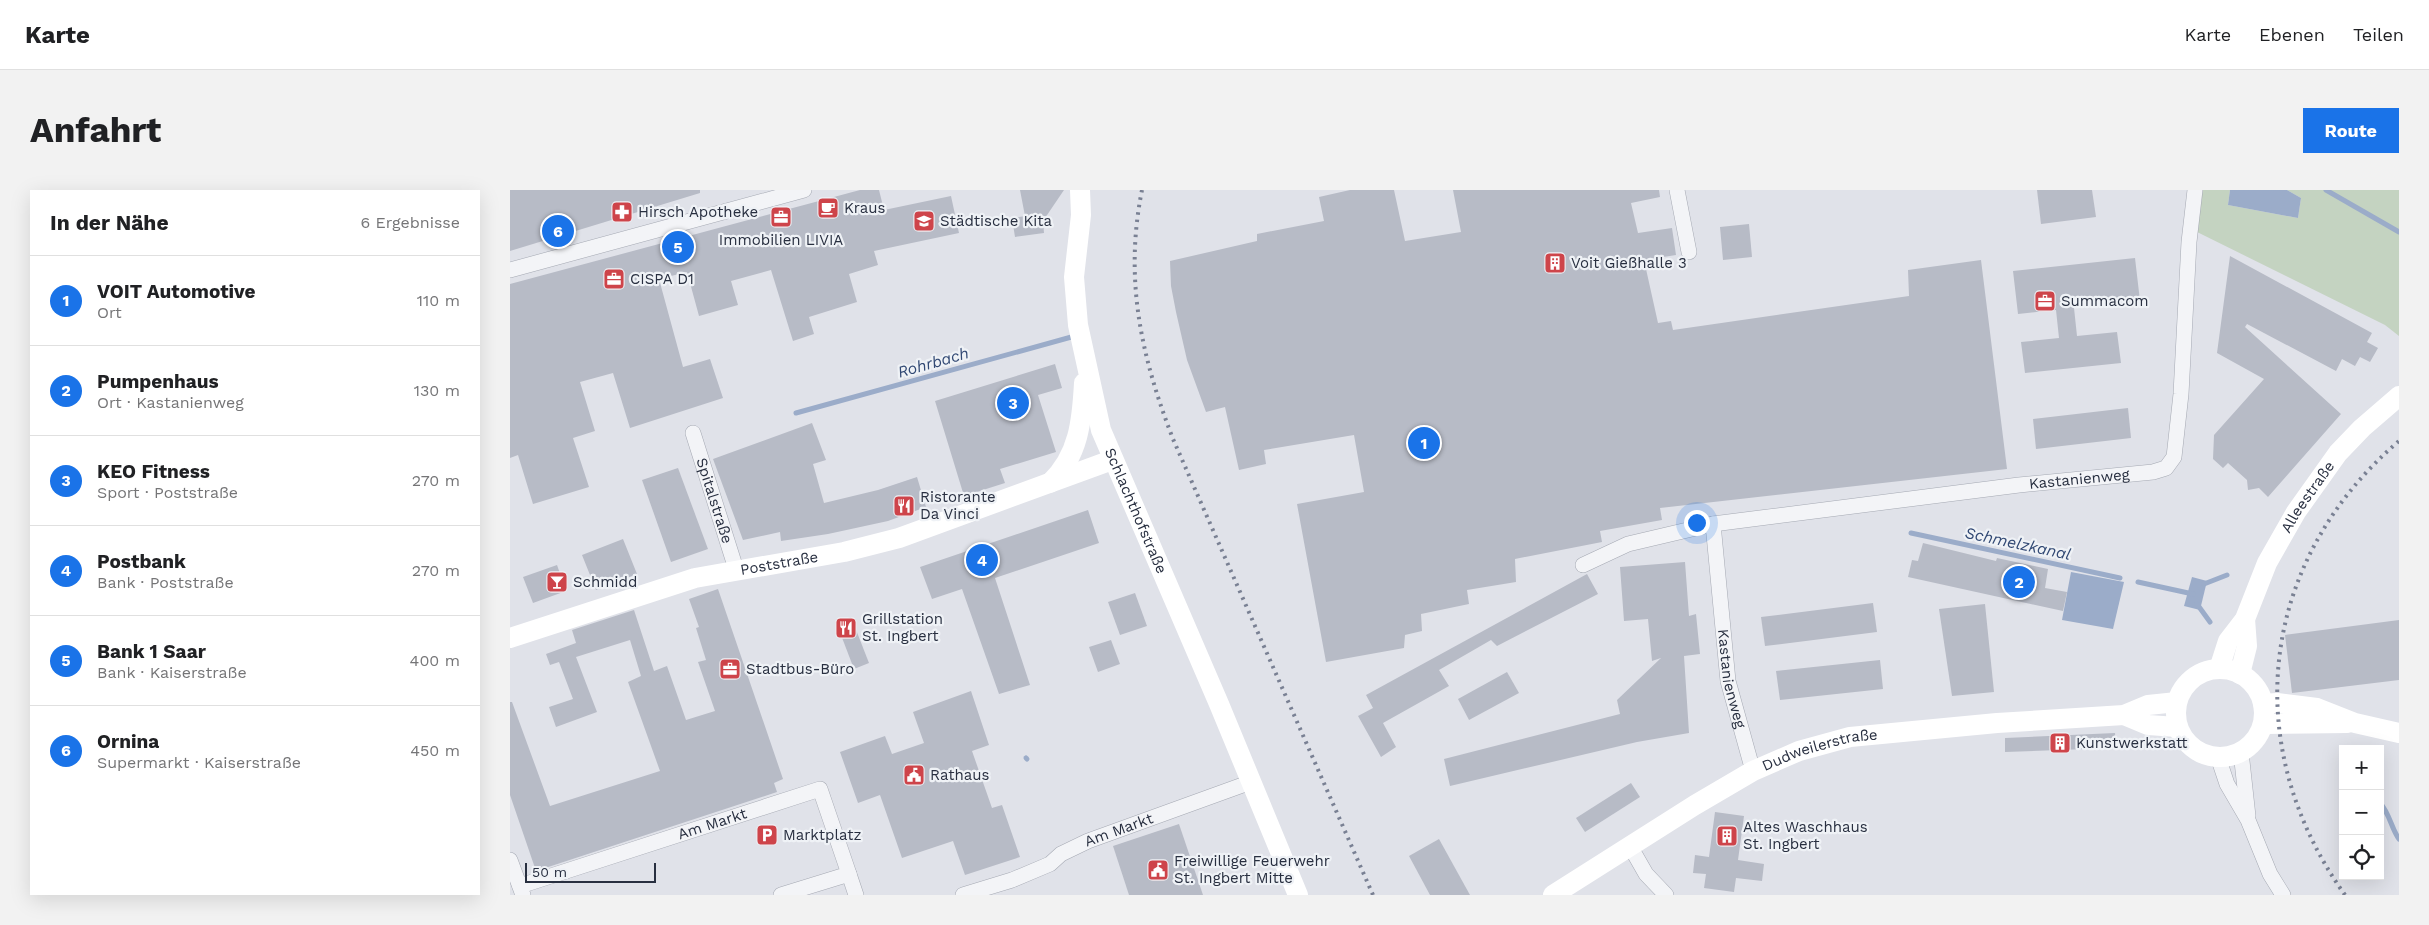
<!DOCTYPE html>
<html lang="de">
<head>
<meta charset="utf-8">
<style>
  :root { --surface:#fff; --page:#f2f2f2; --text:#202124; --muted:#757577; --line:#e0e0e0; --accent:#1a73e8 }
  body { margin:0; font-family:"Work Sans",sans-serif; background:var(--page); color:var(--text) }
  .controls { position:absolute; right:15px; bottom:15px; display:grid; overflow:hidden; border-radius:0px; box-shadow:0 5px 20px #0002 }
  .controls button { width:45px; height:45px; display:grid; place-items:center; padding:0; border:0; border-bottom:1px solid var(--line); background:var(--surface); color:var(--text); font:25px sans-serif }
  .scale { position:absolute; left:15px; bottom:12px; width:131px; box-sizing:border-box; padding-left:5px; border:2px solid #282f40; border-top:0; font-size:14px; line-height:18px; white-space:nowrap; color:#282f40; -webkit-text-stroke:4px #eff2f6; paint-order:stroke }
  .you { position:absolute; left:1186px; top:332px; width:18px; height:18px; margin:-12px; border:4px solid #fff; border-radius:50%; background:#1a73e8; box-shadow:0 0 0 8px #1a73e833 }
  .badge { display:grid; place-items:center; width:32px; height:32px; border-radius:50%; background:var(--accent); color:#fff; font-size:16px; font-weight:700 }
  .pin { position:absolute; translate:-50% -50%; border:2px solid #fff; box-shadow:0 1px 5px #0006 }
  .list { margin:0; padding:0; list-style:none }
  h2 { display:flex; justify-content:space-between; align-items:center; height:65px; margin:0; padding:0 20px; font-size:21px }
  h2 small { font-size:16px; font-weight:400; color:var(--muted) }
  .list li { display:grid; grid-template-columns:32px 1fr auto; gap:15px; align-items:center; box-sizing:border-box; height:90px; padding:0 20px; border-top:1px solid var(--line) }
  .list b { display:block; font-size:19px; white-space:nowrap }
  .list p { margin:0; font-size:16px; white-space:nowrap; color:var(--muted) }
  .list em { font-size:16px; font-style:normal; color:var(--muted) }
  .icon { flex:none; width:28px; height:28px; fill:none; stroke:currentColor; stroke-width:2; stroke-linecap:round; stroke-linejoin:round }
  .map { position:relative; flex:none; width:1889px; height:705px; overflow:hidden; border-radius:0px }
  header { display:flex; align-items:center; gap:30px; box-sizing:border-box; height:70px; padding:0 25px; background:var(--surface); border-bottom:1px solid var(--line) }
  header strong { font-size:24px }
  nav { display:flex; gap:28px; margin-inline-start:auto; font-size:18px }
  .intro { display:flex; align-items:center; justify-content:space-between; box-sizing:border-box; height:120px; padding:0 30px }
  h1 { margin:0; font-size:35px }
  .button { padding:12px 22px; border-radius:0px; background:var(--accent); color:#fff; font-size:18px; font-weight:700 }
  main { display:flex; gap:30px; padding:0 30px }
  aside { flex:1; background:var(--surface); border-radius:0px; box-shadow:0 5px 20px #0002 }
  .map>svg:first-child { display:block }
</style>
</head>
<body>
<header>
<strong>Karte</strong>
<nav><a>Karte</a><a>Ebenen</a><a>Teilen</a></nav>
</header>
<div class="intro"><h1>Anfahrt</h1><a class="button">Route</a></div>
<main>
<aside>
<h2>In der Nähe<small>6 Ergebnisse</small></h2>
<ul class="list">
<li><span class="badge">1</span><div><b>VOIT Automotive</b><p>Ort</p></div><em>110 m</em></li>
<li><span class="badge">2</span><div><b>Pumpenhaus</b><p>Ort · Kastanienweg</p></div><em>130 m</em></li>
<li><span class="badge">3</span><div><b>KEO Fitness</b><p>Sport · Poststraße</p></div><em>270 m</em></li>
<li><span class="badge">4</span><div><b>Postbank</b><p>Bank · Poststraße</p></div><em>270 m</em></li>
<li><span class="badge">5</span><div><b>Bank 1 Saar</b><p>Bank · Kaiserstraße</p></div><em>400 m</em></li>
<li><span class="badge">6</span><div><b>Ornina</b><p>Supermarkt · Kaiserstraße</p></div><em>450 m</em></li>
</ul>
</aside>
<div class="map">
<svg width="1889" height="705" viewBox="0 0 1889 705">
  <rect width="100%" height="100%" fill="#e0e2e9"/>
  <path fill="#c4d3c1" d="M1685 0H1720L1718 15 1788 28 1791 8 1777 0H1889V146L1875 135 1681 39Z"/>
  <g fill="#9bacc9">
    <path d="M1720 0H1777L1791 8 1788 28 1718 15Z"/>
    <path d="M1561 382 1614 392 1603 439 1552 430Z"/>
    <path d="M1682 387 1697 391 1690 420 1674 416Z"/>
  </g>
  <g fill="none" stroke-linecap="round" stroke-linejoin="round">
    <g stroke="#9bacc9" stroke-width="5">
      <path d="M1816 0 1889 42"/>
      <path d="M286 223 565 146"/>
      <path d="M1401 343 1610 388"/>
      <path d="M1628 392 1683 404"/>
      <path d="M1694 394 1717 385"/>
      <path d="M1687 414 1700 432"/>
      <path d="M516 568 517 569"/>
      <path d="M1870 613C1880 624 1881 638 1889 649"/>
    </g>
  </g>
  <g fill="#b7bbc6">
    <path d="M0 0H190V3L0 61Z"/>
    <path d="M350 0H369L374 20 441 6 449 43 364 61 368 75 339 84 347 112 299 127 304 144 283 151 261 80 221 91 228 115 189 126 177 82 149 89 173 177 200 169 213 208 120 238 103 183 70 192 85 241 63 248 79 297 23 314 8 265 0 268V94Z"/>
    <path d="M510 0H554L533 31 534 43 505 47 502 28 515 26Z"/>
    <path d="M840 0H884L895 51 951 42 943 0H1149L1150 7 1121 13 1128 43 1162 38 1166 65 1134 70 1148 133 1161 131 1163 140 1399 106 1398 80 1471 70 1497 279 1150 318 1152 330 1090 341 1092 352 1005 369 1006 392 957 400 959 414 911 424 912 441 895 445 894 458 816 472 787 314 854 302 844 245 754 260 756 274 729 280 715 217 696 222 677 170 666 122 661 96 660 71 747 51V44L814 31 809 7Z"/>
    <path d="M1527 0H1582L1586 27 1531 34Z"/>
    <path d="M1239 34 1242 67 1213 70 1210 37Z"/>
    <path d="M1720 66 1862 143 1857 152 1868 158 1860 172 1850 167 1845 176 1832 169 1826 181 1737 134 1735 137 1831 224 1758 307 1749 298 1738 300 1737 290 1718 273 1713 278 1703 269 1704 245 1754 189 1707 163Z"/>
    <path d="M1625 68 1630 111 1564 118 1567 146 1607 142 1611 173 1515 183 1511 152 1549 148 1546 120 1508 124 1503 81Z"/>
    <path d="M545 174 552 198 528 205 546 262 490 279 495 293 454 306 425 211Z"/>
    <path d="M1618 218 1621 248 1526 259 1523 229Z"/>
    <path d="M302 233 316 270 303 274 314 313 368 300 407 287 416 317 378 331 318 344 271 351 270 342 233 350 203 269Z"/>
    <path d="M168 278 198 359 161 372 132 290Z"/>
    <path d="M578 320 589 353 485 388 520 495 489 504 452 399 422 409 410 377Z"/>
    <path d="M113 349 127 384 86 400 72 365Z"/>
    <path d="M1413 353 1486 371 1487 368 1538 379 1535 398 1557 402 1553 421 1398 387 1402 370 1408 371Z"/>
    <path d="M1175 372 1179 426 1186 424 1190 464 1174 466 1179 543 1127 552 940 596 934 569 1110 524 1107 510 1151 468 1142 471 1138 429 1114 431 1110 377Z"/>
    <path d="M47 375 56 401 23 413 13 387Z"/>
    <path d="M1077 384 1088 404 987 456 981 450 929 480 939 496 873 533 886 557 871 567 848 526 863 518 856 505Z"/>
    <path d="M208 399 273 589 264 593 267 602 26 681 0 605V512H2L40 616 150 581 118 492 131 486 120 450 66 467 87 522 46 537 39 517 63 509 49 472 40 475 36 464 66 453 62 440 124 420 144 481 157 476 176 530 205 521 188 472 196 470 186 438 189 437 179 409Z"/>
    <path d="M625 403 637 436 610 445 598 412Z"/>
    <path d="M1363 413 1367 442 1255 456 1251 427Z"/>
    <path d="M1475 414 1484 502 1442 506 1429 419Z"/>
    <path d="M341 427 359 473 344 479 326 432Z"/>
    <path d="M1889 430V490L1782 503 1775 445Z"/>
    <path d="M601 450 610 474 588 482 579 457Z"/>
    <path d="M1370 470 1373 499 1270 510 1266 481Z"/>
    <path d="M997 482 1009 503 959 530 948 509Z"/>
    <path d="M461 501 479 555 462 561 482 618 492 615 510 667 455 685 443 651 392 668 370 605 348 613 330 562 375 546 382 564 414 553 403 522Z"/>
    <path d="M1605 543 1606 558 1495 562V548Z"/>
    <path d="M1121 593 1130 607 1075 642 1066 628Z"/>
    <path d="M1205 622 1234 626 1228 670 1254 674 1252 691 1226 688 1224 702 1194 698 1196 684 1183 683 1185 665 1199 667Z"/>
    <path d="M669 634 693 705H619L603 656Z"/>
    <path d="M929 649 960 705H920L899 666Z"/>
  </g>
  <g fill="none" stroke-linecap="round" stroke-linejoin="round">
    <g stroke="#a5a9b3" stroke-width="16">
      <g id="street">
        <path d="M1167 0 1179 62"/>
        <path d="M0 80 294 0"/>
        <path id="s1" d="M183 243 226 379"/>
        <path id="s2" d="M1203 334 1218 491 1243 581"/>
        <path id="s3" d="M1073 375 1118 354 1203 334 1509 295 1643 282 1656 278 1664 267 1671 204 1679 52 1685 0"/>
        <path d="M1731 562 1738 626"/>
        <path d="M1708 567 1717 594 1738 630 1760 684 1773 705"/>
        <path d="M1120 656 1136 684 1156 705"/>
        <path d="M0 670 13 705"/>
        <path d="M339 684 346 705"/>
        <path id="s4" d="M10 696 310 599 339 684 271 705"/>
        <path id="s5" d="M453 705 502 690 540 674 551 664 578 651 741 592"/>
      </g>
    </g>
    <use href="#street" stroke="#f3f4f7" stroke-width="15"/>
    <g stroke="#fff" stroke-width="20">
      <path id="s6" d="M570 0 571 25 564 87 568 135 591 240 709 514 788 705"/>
      <path d="M540 293C569 266 572 230 574 193"/>
      <path id="s7" d="M0 448 185 388 334 362 389 348 602 270"/>
      <circle cx="1710" cy="523" r="44"/>
      <path id="s8" d="M1709 479 1718 451 1735 429 1757 373 1786 322 1828 263 1852 238 1889 206"/>
      <path d="M1730 484 1737 456 1735 429"/>
      <path d="M1753 514 1767 513 1807 518 1845 533 1889 543"/>
      <path d="M1614 525 1638 535 1667 537"/>
      <path d="M1753 534 1838 533"/>
      <path id="s9" d="M1043 705 1185 615 1243 581 1289 561 1340 547 1487 533 1614 525 1638 515 1667 512"/>
    </g>
    <g stroke="#798093" stroke-width="4" stroke-dasharray="2.5 5" stroke-linecap="butt">
      <path d="M632 0C614 89 631 166 663 249L863 705"/>
      <path d="M1835 705C1728 555 1749 371 1889 251"/>
    </g>
  </g>
  <defs>
    <g id="cafe-square" transform="scale(1.125)"><rect x="-9" y="-9" width="18" height="18" rx="4" fill="#ce444a" stroke="#eff2f6"/><path d="M-5.5-4.5H6V0H3Q3 3.5 0 3.5H-2.5Q-5.5 3.5-5.5 0ZM3-3.2v2h1.7v-2ZM-6 4.5H4V6H-6Z" fill="#fff"/></g>
    <g id="pharmacy-square" transform="scale(1.125)"><rect x="-9" y="-9" width="18" height="18" rx="4" fill="#ce444a" stroke="#eff2f6"/><path d="M-2-6h4v4h4v4h-4v4h-4v-4h-4v-4h4Z" fill="#fff"/></g>
    <g id="office-square" transform="scale(1.125)"><rect x="-9" y="-9" width="18" height="18" rx="4" fill="#ce444a" stroke="#eff2f6"/><path d="M-6-3h4V-5.5h4V-3h4V5H-6ZM-1-4.5V-3h2v-1.5ZM-6 0V1H6V0Z" fill="#fff"/></g>
    <g id="school-square" transform="scale(1.125)"><rect x="-9" y="-9" width="18" height="18" rx="4" fill="#ce444a" stroke="#eff2f6"/><path d="M0-5L7-2L0 1L-7-2ZM-4 1L0 2.5L4 1V4Q0 6-4 4Z" fill="#fff"/></g>
    <g id="building-square" transform="scale(1.125)"><rect x="-9" y="-9" width="18" height="18" rx="4" fill="#ce444a" stroke="#eff2f6"/><path d="M-4-6H4V6H1V3H-1V6H-4ZM-2.5-4.3h1.7v1.8h-1.7ZM.8-4.3h1.7v1.8H.8ZM-2.5-1h1.7V.8h-1.7ZM.8-1h1.7V.8H.8Z" fill="#fff"/></g>
    <g id="restaurant-square" transform="scale(1.125)"><rect x="-9" y="-9" width="18" height="18" rx="4" fill="#ce444a" stroke="#eff2f6"/><path d="M-5-6h1v4h1v-4h1v4h1v-4h1v5L-1.5 .5V6h-2V.5L-5-1ZM5-6V6H3V1.5H1.5Q1.5-4 5-6Z" fill="#fff"/></g>
    <g id="bar-square" transform="scale(1.125)"><rect x="-9" y="-9" width="18" height="18" rx="4" fill="#ce444a" stroke="#eff2f6"/><path d="M-6-5H6L.8 .8V4.5H3.5V6h-7V4.5H-.8V.8Z" fill="#fff"/></g>
    <g id="civic-square" transform="scale(1.125)"><rect x="-9" y="-9" width="18" height="18" rx="4" fill="#ce444a" stroke="#eff2f6"/><path d="M-.6-6.5H3V-4.5H.6V-3L4-1V1h2V6H-6V1h2V-1L-.6-3ZM-1.2 2.5V6h2.4V2.5Z" fill="#fff"/></g>
    <g id="parking-square" transform="scale(1.125)"><rect x="-9" y="-9" width="18" height="18" rx="4" fill="#ce444a" stroke="#eff2f6"/><path d="M-3.5-5.5H1a3.5 3.5 0 0 1 0 7H-1V5.5H-3.5ZM-1-3.4V-.6H.8a1.4 1.4 0 0 0 0-2.8Z" fill="#fff"/></g>
  </defs>
  <g fill-rule="evenodd">
    <use href="#cafe-square" x="318" y="18"/>
    <use href="#pharmacy-square" x="112" y="22"/>
    <use href="#office-square" x="271" y="27"/>
    <use href="#school-square" x="414" y="31"/>
    <use href="#building-square" x="1045" y="73"/>
    <use href="#office-square" x="104" y="89"/>
    <use href="#office-square" x="1535" y="111"/>
    <use href="#restaurant-square" x="394" y="316"/>
    <use href="#bar-square" x="47" y="392"/>
    <use href="#restaurant-square" x="336" y="438"/>
    <use href="#office-square" x="220" y="479"/>
    <use href="#building-square" x="1550" y="553"/>
    <use href="#civic-square" x="404" y="585"/>
    <use href="#parking-square" x="257" y="645"/>
    <use href="#building-square" x="1217" y="646"/>
    <use href="#civic-square" x="648" y="680"/>
  </g>
  <g text-anchor="middle" stroke-width="4.5" stroke-linejoin="round" paint-order="stroke">
    <g font-size="15" fill="#282f40" stroke="#eff2f6" text-anchor="start">
      <text x="334" y="23">Kraus</text>
      <text x="128" y="27">Hirsch Apotheke</text>
      <text x="430" y="36">Städtische Kita</text>
      <text x="271" y="55" text-anchor="middle">Immobilien LIVIA</text>
      <text x="1061" y="78">Voit Gießhalle 3</text>
      <text x="120" y="94">CISPA D1</text>
      <text x="1551" y="116">Summacom</text>
      <text x="410" y="312">Ristorante<tspan x="410" dy="17">Da Vinci</tspan></text>
      <text x="63" y="397">Schmidd</text>
      <text x="352" y="434">Grillstation<tspan x="352" dy="17">St. Ingbert</tspan></text>
      <text x="236" y="484">Stadtbus-Büro</text>
      <text x="1566" y="558">Kunstwerkstatt</text>
      <text x="420" y="590">Rathaus</text>
      <text x="1233" y="642">Altes Waschhaus<tspan x="1233" dy="17">St. Ingbert</tspan></text>
      <text x="273" y="650">Marktplatz</text>
      <text x="664" y="676">Freiwillige Feuerwehr<tspan x="664" dy="17">St. Ingbert Mitte</tspan></text>
    </g>
    <g font-size="15" fill="#282f40" stroke="#eff2f6">
      <text dy="5" stroke="none"><textPath href="#s3" startOffset="506">Kastanienweg</textPath></text>
      <text dy="5" stroke="none"><textPath href="#s8" startOffset="195">Alleestraße</textPath></text>
      <text dy="5" stroke="none"><textPath href="#s1" startOffset="71">Spitalstraße</textPath></text>
      <text dy="5" stroke="none"><textPath href="#s6" startOffset="331">Schlachthofstraße</textPath></text>
      <text dy="5" stroke="none"><textPath href="#s7" startOffset="280">Poststraße</textPath></text>
      <text dy="5" stroke="none"><textPath href="#s2" startOffset="156">Kastanienweg</textPath></text>
      <text dy="5" stroke="none"><textPath href="#s9" startOffset="306">Dudweilerstraße</textPath></text>
      <text dy="5" stroke="none"><textPath href="#s4" startOffset="202">Am Markt</textPath></text>
      <text dy="5" stroke="none"><textPath href="#s5" startOffset="170">Am Markt</textPath></text>
    </g>
    <g font-size="16" font-style="italic" fill="#324974" stroke="#eff2f6">
      <text transform="translate(423 172) rotate(-16)" y="6">Rohrbach</text>
      <text transform="translate(1508 353) rotate(12)" y="6">Schmelzkanal</text>
    </g>
  </g>
</svg>
<div class="controls">
<button>+</button>
<button>−</button>
<button><svg class="icon" aria-label="locate" viewBox="0 0 24 24"><circle cx="12" cy="12" r="6"/><path d="M12 2v4M12 18v4M2 12h4M18 12h4"/></svg></button>
</div>
<div class="scale">50 m</div>
<div class="you"></div>
<div class="pin badge" style="left:914px;top:253px">1</div>
<div class="pin badge" style="left:1509px;top:392px">2</div>
<div class="pin badge" style="left:503px;top:213px">3</div>
<div class="pin badge" style="left:472px;top:370px">4</div>
<div class="pin badge" style="left:168px;top:57px">5</div>
<div class="pin badge" style="left:48px;top:41px">6</div>
</div>
</main>
</body>
</html>
